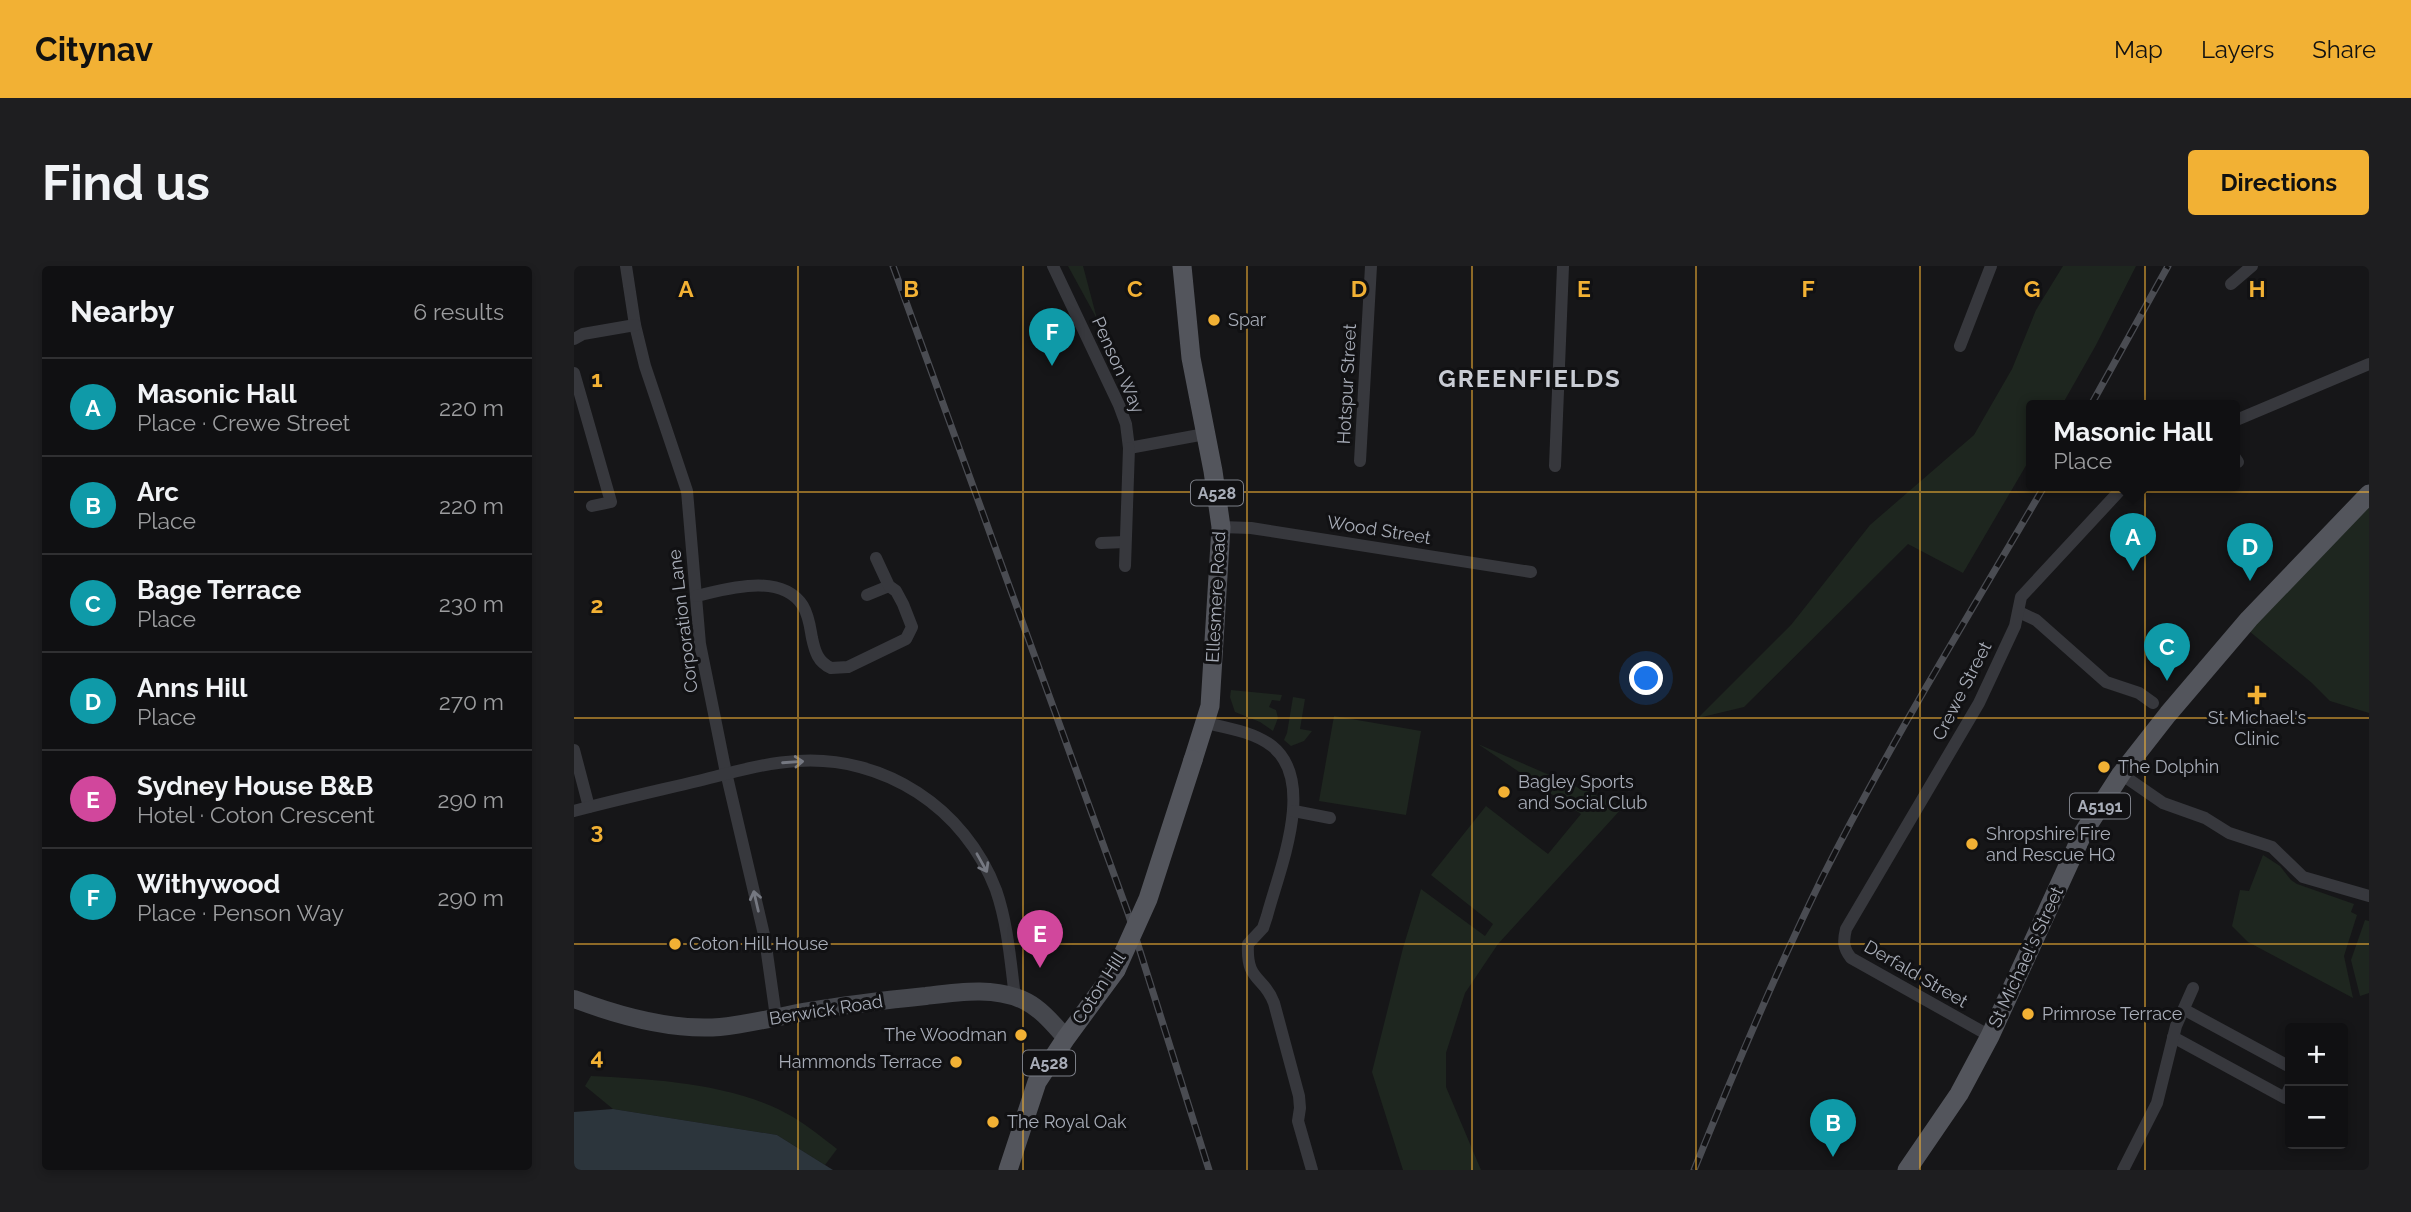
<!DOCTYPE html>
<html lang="en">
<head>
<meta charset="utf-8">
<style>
  :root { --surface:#101012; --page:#1e1e20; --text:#f1f3f6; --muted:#9c9d9f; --line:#303032; --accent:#f2b134 }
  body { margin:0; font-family:Raleway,sans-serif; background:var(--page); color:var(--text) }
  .controls { position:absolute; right:21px; bottom:21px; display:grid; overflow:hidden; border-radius:7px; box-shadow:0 4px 10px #0003 }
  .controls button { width:63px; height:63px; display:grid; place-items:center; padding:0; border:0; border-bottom:2px solid var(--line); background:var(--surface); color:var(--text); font:35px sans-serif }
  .you { position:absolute; left:1073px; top:413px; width:24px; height:24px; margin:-18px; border:5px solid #fff; border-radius:50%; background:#1a73e8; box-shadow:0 0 0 10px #1a73e833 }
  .badge { display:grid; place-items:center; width:46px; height:46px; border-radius:50%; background:var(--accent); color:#fff; font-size:23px; font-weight:700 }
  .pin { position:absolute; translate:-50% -58px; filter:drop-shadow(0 2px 4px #0008) }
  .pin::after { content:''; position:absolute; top:37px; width:24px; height:21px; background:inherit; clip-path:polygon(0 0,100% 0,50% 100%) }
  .popup { position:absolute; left:1452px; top:134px; width:214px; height:91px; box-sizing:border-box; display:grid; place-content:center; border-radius:7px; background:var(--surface); filter:drop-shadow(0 2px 5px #0005); font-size:23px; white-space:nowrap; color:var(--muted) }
  .popup b { font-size:26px; color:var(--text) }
  .popup::after { content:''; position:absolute; left:50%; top:100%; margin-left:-14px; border:14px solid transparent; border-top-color:var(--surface) }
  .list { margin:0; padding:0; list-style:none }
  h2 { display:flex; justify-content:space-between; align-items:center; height:91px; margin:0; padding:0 28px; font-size:30px }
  h2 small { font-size:23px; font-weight:400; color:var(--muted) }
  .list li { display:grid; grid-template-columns:46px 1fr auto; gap:21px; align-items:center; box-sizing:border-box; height:98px; padding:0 28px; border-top:2px solid var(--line) }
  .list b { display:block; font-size:26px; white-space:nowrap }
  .list p { margin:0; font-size:23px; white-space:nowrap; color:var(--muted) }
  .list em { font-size:23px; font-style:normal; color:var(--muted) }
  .map { position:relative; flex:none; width:1795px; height:904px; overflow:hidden; border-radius:7px }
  header { display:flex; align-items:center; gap:42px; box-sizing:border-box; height:98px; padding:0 35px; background:var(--accent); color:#111 }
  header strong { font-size:33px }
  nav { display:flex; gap:38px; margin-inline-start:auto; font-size:24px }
  .intro { display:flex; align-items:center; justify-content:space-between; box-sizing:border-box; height:168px; padding:0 42px }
  h1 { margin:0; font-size:49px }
  .button { padding:18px 32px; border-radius:7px; background:var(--accent); color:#111; font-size:24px; font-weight:700 }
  main { display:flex; gap:42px; padding:0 42px }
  aside { flex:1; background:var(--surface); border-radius:7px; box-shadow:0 4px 10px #0003 }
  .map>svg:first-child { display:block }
</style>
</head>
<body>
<header>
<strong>Citynav</strong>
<nav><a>Map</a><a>Layers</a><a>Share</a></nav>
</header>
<div class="intro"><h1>Find us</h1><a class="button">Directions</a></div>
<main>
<aside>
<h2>Nearby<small>6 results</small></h2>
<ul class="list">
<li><span class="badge" style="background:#0f9aa8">A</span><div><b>Masonic Hall</b><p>Place · Crewe Street</p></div><em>220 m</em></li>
<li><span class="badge" style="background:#0f9aa8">B</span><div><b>Arc</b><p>Place</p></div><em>220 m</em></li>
<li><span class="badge" style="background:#0f9aa8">C</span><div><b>Bage Terrace</b><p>Place</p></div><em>230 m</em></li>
<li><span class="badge" style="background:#0f9aa8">D</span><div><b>Anns Hill</b><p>Place</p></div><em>270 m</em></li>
<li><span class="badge" style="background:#d1479c">E</span><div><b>Sydney House B&amp;B</b><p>Hotel · Coton Crescent</p></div><em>290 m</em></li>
<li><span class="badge" style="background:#0f9aa8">F</span><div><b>Withywood</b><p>Place · Penson Way</p></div><em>290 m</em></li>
</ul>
</aside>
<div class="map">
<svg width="1795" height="904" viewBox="0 0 1795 904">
  <rect width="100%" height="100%" fill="#161618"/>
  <g fill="#1e261f">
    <path d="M494 0H509L523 53Z"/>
    <path d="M1489 0H1562L1522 79 1488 139H1458L1457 191 1389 307 1334 278 1170 441 1124 452 1217 359 1296 259 1400 169 1438 103 1462 44Z"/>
    <path d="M1795 241V447L1756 435 1738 417 1675 365Z"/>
    <path d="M657 424 708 429 706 435 698 434 695 441 702 444 704 452 699 465 686 456 661 446 656 431Z"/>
    <path d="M719 431 731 433 726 463 738 465 730 475 717 480 710 474 713 467Z"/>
    <path d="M760 450 847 465 832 549 745 535Z"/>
    <path d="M904 478 1049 541 924 678 891 727 872 787V821L907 904H829L798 806 829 682 847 623 911 670 919 658 857 609 912 540 974 588 1007 548Z"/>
    <path d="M1689 589 1706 600 1717 614 1723 618 1780 638 1777 646 1783 649 1770 690 1779 732 1674 676 1658 660 1666 624 1675 625Z"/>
    <path d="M1791 654 1795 655V727L1786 730 1777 694Z"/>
    <path d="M17 810C80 813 164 818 219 851 234 860 249 872 263 883L251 899 203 869 39 843 11 820Z"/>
  </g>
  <path fill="#2c353c" d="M39 843 203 869 259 904H0V846Z"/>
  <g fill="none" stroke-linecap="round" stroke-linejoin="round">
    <g stroke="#37383d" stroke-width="12">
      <path d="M52 0 61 59 71 100 113 225 126 378 151 502 191 673 202 751"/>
      <path d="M479 0 545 139 552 158 555 182 631 168"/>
      <path d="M1657 18 1678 0"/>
      <path d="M0 73 9 68 61 59"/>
      <path d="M1386 80 1417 0"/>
      <path d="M0 107 37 236 18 240"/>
      <path d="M1660 155 1795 98"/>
      <path d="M1660 190 1664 196"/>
      <path d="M786 195 797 0"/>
      <path d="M981 200 989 0"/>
      <path d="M647 261 677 262 957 306"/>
      <path d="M527 277 551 276"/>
      <path d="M551 300 555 182"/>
      <path d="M293 329 315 320"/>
      <path d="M122 330C153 323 207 306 229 340 235 350 236 361 238 372 241 386 244 396 257 402L274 401 332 373 338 361 329 338 322 325 315 320 302 292"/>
      <path d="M1445 346 1462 354 1532 416 1565 427 1579 437"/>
      <path d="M632 457C654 462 680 466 698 480 743 516 705 604 693 650L689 662 674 678C672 717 690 709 700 737L725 830 726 842 724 855 738 904"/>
      <path d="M0 484 15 541"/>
      <path d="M1547 508 1589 537 1631 552 1655 567 1698 581 1729 611 1795 630"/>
      <path d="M0 545C41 534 82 525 124 515 156 507 189 497 223 495 310 489 391 542 422 624 433 656 436 690 440 723L438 730"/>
      <path d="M720 545 756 552"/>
      <path d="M1611 744 1716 801"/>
      <path d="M1416 770 1277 692C1269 682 1269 675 1272 663L1405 437 1441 360 1447 331 1551 219"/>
      <path d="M1599 771 1711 832 1716 821"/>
      <path d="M1549 904 1583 837 1602 760 1619 722"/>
    </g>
    <path stroke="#45474d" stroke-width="18" d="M0 733C45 750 97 765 146 761 176 758 206 750 236 745 275 738 313 734 352 730 384 726 423 720 453 736 468 744 480 759 492 772"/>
    <g stroke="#53555c" stroke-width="19">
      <path d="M608 0 617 92 639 205 647 261 636 440 619 494"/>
      <path d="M434 904 463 816 492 772 542 704"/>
      <path d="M1333 904 1385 828 1416 770 1509 567 1547 508 1594 448 1675 353 1795 228"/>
    </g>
    <g stroke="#4a4c52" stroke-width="7">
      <g id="rail">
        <path d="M319 0 554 647 635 904"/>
        <path d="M1517 139 1594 0"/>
        <path d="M1120 904C1160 805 1201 708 1248 612 1316 477 1395 349 1471 219"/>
      </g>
    </g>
    <use href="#rail" stroke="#111113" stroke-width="4.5" stroke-dasharray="13" stroke-linecap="butt"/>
    <path stroke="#53555c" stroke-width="19" d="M542 704 574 633 619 494"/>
  </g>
  <defs><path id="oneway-shaft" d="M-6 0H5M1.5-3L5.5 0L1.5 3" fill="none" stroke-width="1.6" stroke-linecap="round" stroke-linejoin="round" transform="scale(1.75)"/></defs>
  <g stroke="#757881">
    <use href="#oneway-shaft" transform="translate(219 496) rotate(-4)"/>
    <use href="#oneway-shaft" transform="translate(408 597) rotate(61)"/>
    <use href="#oneway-shaft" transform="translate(182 635) rotate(-103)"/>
  </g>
  <path fill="none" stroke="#f2b134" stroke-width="2" stroke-opacity="0.55" d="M224 0V904M449 0V904M673 0V904M898 0V904M1122 0V904M1346 0V904M1571 0V904M0 226H1795M0 452H1795M0 678H1795"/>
  <g fill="#f2b134" stroke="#111113" stroke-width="2.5">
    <circle cx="640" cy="54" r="7"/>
    <path d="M1679.5 418.5h7v7h7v7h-7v7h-7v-7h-7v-7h7z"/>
    <circle cx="1530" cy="501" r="7"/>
    <circle cx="930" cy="526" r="7"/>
    <circle cx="1398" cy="578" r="7"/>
    <circle cx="101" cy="678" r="7"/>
    <circle cx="1454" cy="748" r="7"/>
    <circle cx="447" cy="769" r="7"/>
    <circle cx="382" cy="796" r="7"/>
    <circle cx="419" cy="856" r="7"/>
  </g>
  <g text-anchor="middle" stroke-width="6" stroke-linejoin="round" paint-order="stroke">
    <g fill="#111113" stroke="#7b7e86" stroke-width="2">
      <rect x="617" y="214.5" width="52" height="25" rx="5"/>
      <rect x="1496" y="527.5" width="60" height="25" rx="5"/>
      <rect x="449" y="784.5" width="52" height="25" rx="5"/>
    </g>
    <g font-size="16" font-weight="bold" fill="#a8adb8">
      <text x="643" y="233">A528</text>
      <text x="1526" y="546">A5191</text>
      <text x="475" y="803">A528</text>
    </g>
    <g font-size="18" fill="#a8adb8" stroke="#111113" text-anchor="start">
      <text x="654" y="60">Spar</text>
      <text x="1683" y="458" text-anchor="middle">St Michael's<tspan x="1683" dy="21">Clinic</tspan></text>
      <text x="1544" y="507">The Dolphin</text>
      <text x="944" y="522">Bagley Sports<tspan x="944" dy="21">and Social Club</tspan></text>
      <text x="1412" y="574">Shropshire Fire<tspan x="1412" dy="21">and Rescue HQ</tspan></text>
      <text x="115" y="684">Coton Hill House</text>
      <text x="1468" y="754">Primrose Terrace</text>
      <text x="433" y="775" text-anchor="end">The Woodman</text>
      <text x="368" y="802" text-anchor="end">Hammonds Terrace</text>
      <text x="433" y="862">The Royal Oak</text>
    </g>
    <g font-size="18" fill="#a8adb8" stroke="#111113">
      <text transform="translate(544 99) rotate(66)" y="6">Penson Way</text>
      <text transform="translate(773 118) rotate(-87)" y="6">Hotspur Street</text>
      <text transform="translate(805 264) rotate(9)" y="6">Wood Street</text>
      <text transform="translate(642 331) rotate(-87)" y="6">Ellesmere Road</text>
      <text transform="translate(109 355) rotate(-97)" y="6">Corporation Lane</text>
      <text transform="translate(1388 425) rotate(-63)" y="6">Crewe Street</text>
      <text transform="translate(1452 691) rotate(-65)" y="6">St Michael's Street</text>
      <text transform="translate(1342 708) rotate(30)" y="6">Derfald Street</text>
      <text transform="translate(525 722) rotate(-57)" y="6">Coton Hill</text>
      <text transform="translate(252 744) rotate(-9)" y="6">Berwick Road</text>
    </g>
    <g font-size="24" font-weight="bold" letter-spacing="2" fill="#c9ccd4" stroke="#111113">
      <text x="956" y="121">GREENFIELDS</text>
    </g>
  </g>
  <g font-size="23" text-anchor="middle" font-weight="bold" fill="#f2b134" stroke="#111113" stroke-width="6" stroke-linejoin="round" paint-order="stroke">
    <text x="112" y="31">A</text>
    <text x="337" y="31">B</text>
    <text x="561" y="31">C</text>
    <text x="785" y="31">D</text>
    <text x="1010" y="31">E</text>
    <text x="1234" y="31">F</text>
    <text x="1458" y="31">G</text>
    <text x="1683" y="31">H</text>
    <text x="23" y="121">1</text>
    <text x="23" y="347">2</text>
    <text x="23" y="573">3</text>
    <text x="23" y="799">4</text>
  </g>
</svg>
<div class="controls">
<button>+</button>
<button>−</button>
</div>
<div class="you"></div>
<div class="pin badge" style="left:1559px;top:305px;background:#0f9aa8">A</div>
<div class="popup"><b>Masonic Hall</b>Place</div>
<div class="pin badge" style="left:1259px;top:891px;background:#0f9aa8">B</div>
<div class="pin badge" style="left:1593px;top:415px;background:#0f9aa8">C</div>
<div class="pin badge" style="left:1676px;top:315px;background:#0f9aa8">D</div>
<div class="pin badge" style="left:466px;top:702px;background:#d1479c">E</div>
<div class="pin badge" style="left:478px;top:100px;background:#0f9aa8">F</div>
</div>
</main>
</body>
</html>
